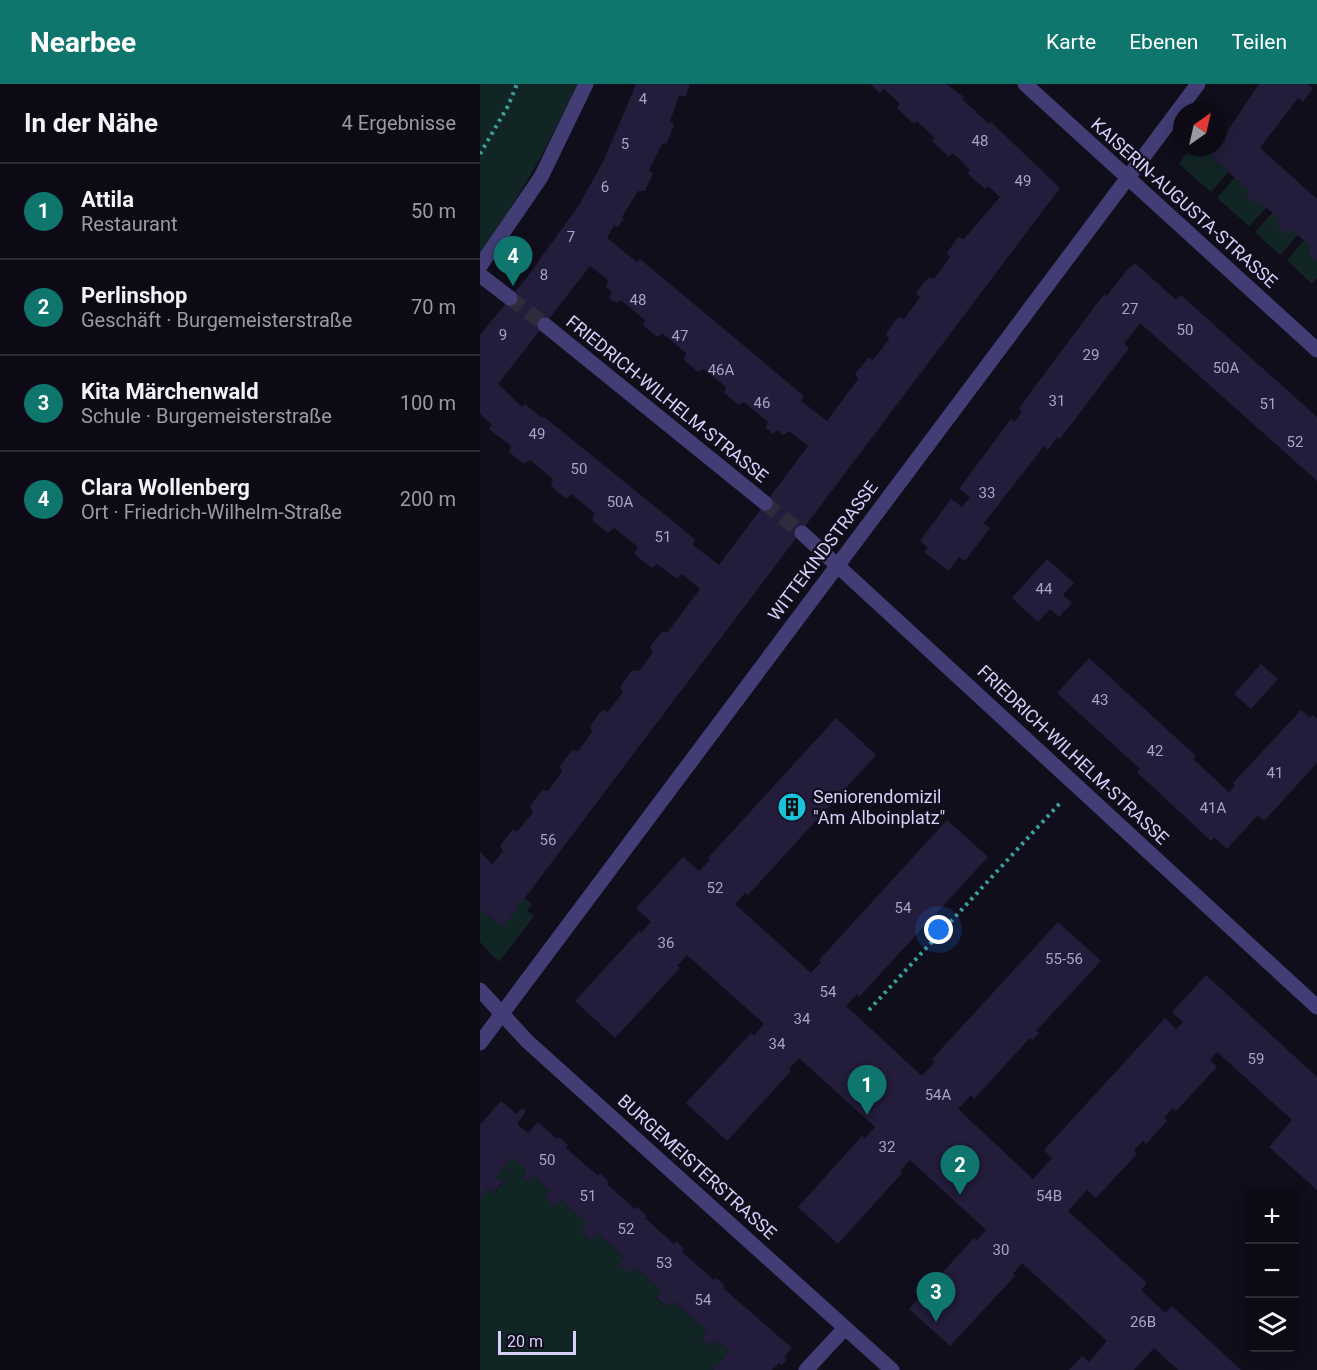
<!DOCTYPE html>
<html lang="de">
<head>
<meta charset="utf-8">
<style>
  :root { --surface:#0d0a15; --page:#16131e; --text:#f1f3f6; --muted:#9a9aa0; --line:#2d2b34; --accent:#0f766e }
  body { margin:0; font-family:Roboto,sans-serif; background:var(--page); color:var(--text) }
  .controls { position:absolute; right:18px; bottom:18px; display:grid; overflow:hidden; border-radius:9px; box-shadow:0 3px 15px #0003 }
  .controls button { width:54px; height:54px; display:grid; place-items:center; padding:0; border:0; border-bottom:2px solid var(--line); background:var(--surface); color:var(--text); font:30px sans-serif }
  .compass { position:absolute; left:693px; top:18px; width:54px; height:54px; border-radius:50%; background:var(--surface); box-shadow:0 3px 15px #0003; rotate:34deg }
  .scale { position:absolute; left:18px; bottom:15px; width:78px; box-sizing:border-box; padding-left:6px; border:3px solid #d5cff9; border-top:0; font-size:16px; line-height:21px; white-space:nowrap; color:#d5cff9; -webkit-text-stroke:4px #110e1c; paint-order:stroke }
  .you { position:absolute; left:459px; top:846px; width:21px; height:21px; margin:-15px; border:4px solid #fff; border-radius:50%; background:#1a73e8; box-shadow:0 0 0 9px #1a73e833 }
  .badge { display:grid; place-items:center; width:39px; height:39px; border-radius:50%; background:var(--accent); color:#fff; font-size:20px; font-weight:700 }
  .pin { position:absolute; translate:-50% -50px; filter:drop-shadow(0 2px 3px #0008) }
  .pin::after { content:''; position:absolute; top:32px; width:21px; height:18px; background:inherit; clip-path:polygon(0 0,100% 0,50% 100%) }
  .list { margin:0; padding:0; list-style:none }
  h2 { display:flex; justify-content:space-between; align-items:center; height:78px; margin:0; padding:0 24px; font-size:26px }
  h2 small { font-size:20px; font-weight:400; color:var(--muted) }
  .list li { display:grid; grid-template-columns:39px 1fr auto; gap:18px; align-items:center; box-sizing:border-box; height:96px; padding:0 24px; border-top:2px solid var(--line) }
  .list b { display:block; font-size:22px; white-space:nowrap }
  .list p { margin:0; font-size:20px; white-space:nowrap; color:var(--muted) }
  .list em { font-size:20px; font-style:normal; color:var(--muted) }
  .icon { flex:none; width:33px; height:33px; fill:none; stroke:currentColor; stroke-width:2; stroke-linecap:round; stroke-linejoin:round }
  .map { position:relative; flex:none; width:837px; height:1286px; overflow:hidden }
  header { display:flex; align-items:center; gap:36px; box-sizing:border-box; height:84px; padding:0 30px; background:var(--accent); color:#fff }
  header strong { font-size:28px }
  nav { display:flex; gap:33px; margin-inline-start:auto; font-size:21px }
  main { display:flex }
  aside { flex:1; background:var(--surface) }
  .map>svg:first-child { display:block }
</style>
</head>
<body>
<header>
<strong>Nearbee</strong>
<nav><a>Karte</a><a>Ebenen</a><a>Teilen</a></nav>
</header>
<main>
<aside>
<h2>In der Nähe<small>4 Ergebnisse</small></h2>
<ul class="list">
<li><span class="badge">1</span><div><b>Attila</b><p>Restaurant</p></div><em>50 m</em></li>
<li><span class="badge">2</span><div><b>Perlinshop</b><p>Geschäft · Burgemeisterstraße</p></div><em>70 m</em></li>
<li><span class="badge">3</span><div><b>Kita Märchenwald</b><p>Schule · Burgemeisterstraße</p></div><em>100 m</em></li>
<li><span class="badge">4</span><div><b>Clara Wollenberg</b><p>Ort · Friedrich-Wilhelm-Straße</p></div><em>200 m</em></li>
</ul>
</aside>
<div class="map">
<svg width="837" height="1286" viewBox="0 0 837 1286">
  <rect width="100%" height="100%" fill="#110e1c"/>
  <g fill="#122525">
    <path d="M0 0H97C70 61 38 115 0 169Z"/>
    <path d="M711 63H737L731 72 748 88 731 108 699 80Z"/>
    <path d="M755 94 769 107 765 111 776 121 780 117 787 123 769 142 737 114Z"/>
    <path d="M793 128 800 136 797 139 808 151 812 146 818 151 800 171 775 148Z"/>
    <path d="M824 157 831 163 827 168 837 177V194L832 200 807 176Z"/>
    <path d="M44 814 52 820 47 827 54 832 19 878 0 858V826L23 843Z"/>
    <path d="M32 1073 47 1087 42 1093 47 1098 53 1092 70 1107 64 1113 81 1116 107 1140 102 1146 111 1155 117 1149 144 1173 139 1180 150 1190 155 1183 182 1207 176 1214 187 1223 193 1217 227 1246 221 1254 232 1263 237 1256 249 1267 233 1286H0V1115L8 1104 15 1109 23 1098 16 1093Z"/>
  </g>
  <g fill="#231c3a" fill-rule="evenodd">
    <path d="M156 0H210L206 12H199L190 37 194 41 187 59 182 60 169 86 173 89 165 107H158L142 133 144 134 138 143 134 141 127 154 157 178 160 175 324 312 321 317 347 337 378 295 375 290 388 274 393 276 409 255 406 250 412 241 418 233 424 235 440 213 436 209 442 201 449 193 454 195 470 173 467 169 478 153 484 155 520 113 508 102 505 105 487 89 490 86 473 69 469 73 452 57 455 54 437 37 434 40 417 24 420 20 404 5 400 9 390 0H466L484 13 482 15 509 40 511 38 580 104 23 843 0 826V767L12 781 23 767 20 762 32 746 38 747 53 728 50 722 62 706 68 707 82 688 80 682 92 666 98 667 112 648 110 643 116 634 122 626 128 628 143 608 140 603 152 586 159 587 173 568 170 563 182 547 187 549 220 505 202 490 197 495 177 480 172 484 154 470 158 463 134 444 128 449 112 436 115 429 91 410 86 415 71 402 73 395 50 376 44 380 29 368 31 362 9 345 12 341 0 330V251L47 193 99 121 124 76ZM110 182 128 196 126 203 132 208 129 214 136 219 141 216 165 236 163 241 177 253 182 249 206 269 204 276 218 288 224 285 246 303 244 309 259 321 264 318 288 338 286 344 293 350 297 346 303 351 309 347 328 362 239 481 213 461 215 456 199 442 63 332 62 334 45 320 42 323 18 300Z"/>
    <path d="M779 0H827L833 4 823 18 818 14 780 64 837 115V177L827 168 831 163 812 146 808 151 796 140 800 136 780 117 776 121 765 111 769 107 731 72Z"/>
    <path d="M655 179 696 216 701 211 837 333V397L660 239 644 260 649 264 580 355 577 353 568 366 564 362 504 439 510 444 485 477 479 473 469 487 444 468 448 464 440 457 471 415 482 423 490 413 479 405 531 335 535 338 542 327 539 324 624 210 627 212 646 187Z"/>
    <path d="M567 475 594 499 583 511 592 519 579 533 570 525 558 538 532 514Z"/>
    <path d="M609 574 716 672 713 675 749 708 755 702 753 699 821 626 830 634 832 631 837 635V679L784 737 778 731 747 765 734 753 731 757 657 688 660 685 577 609Z"/>
    <path d="M781 580 798 595 771 625 754 610Z"/>
    <path d="M356 634 396 671 268 811 265 809 255 820 331 889 341 878 339 876 467 736 508 773 379 913 377 910 366 922 442 992 455 978 452 975 578 838 621 877 556 947 559 949 553 956 550 954 494 1015 491 1011 478 1025 553 1095 572 1074 564 1066 685 934 696 945 703 938 692 928 726 891 837 993V1106L789 1063 812 1036 737 968 730 976 737 983 696 1027 693 1024 684 1034 687 1037 666 1060 663 1057 654 1066 657 1070 616 1114 607 1106 588 1127 667 1199 661 1206 685 1229 692 1222 761 1286H698L674 1264 654 1286H589L602 1272 609 1278 627 1257 542 1179 533 1190 535 1192 470 1262 429 1225 494 1154 497 1156 506 1146 430 1076 420 1087 422 1089 358 1160 318 1123 382 1052 385 1054 395 1043 319 974 309 984 311 987 247 1057 206 1019 271 949 274 952 284 940 207 871 197 882 200 884 135 954 95 917 159 847 161 849 171 838 156 824 203 773 219 787 230 776 228 774Z"/>
    <path d="M21 1017 37 1030 42 1024 46 1027 37 1040 48 1049 58 1038 77 1055 79 1053 88 1061 86 1064 118 1092 120 1089 129 1098 127 1100 155 1125 157 1123 167 1132 165 1134 194 1160 196 1157 204 1165 202 1168 234 1196 236 1194 245 1202 243 1204 312 1264 304 1273 307 1275 302 1281 299 1279 292 1286H233L249 1267 237 1256 232 1263 221 1254 227 1246 193 1217 187 1223 176 1213 182 1207 155 1183 150 1190 144 1185 139 1180 144 1173 117 1149 111 1156 101 1146 107 1140 81 1116 75 1123 64 1113 70 1107 53 1092 47 1098 42 1093 47 1087 32 1073 16 1093 23 1098 14 1109 8 1104 0 1115V1041Z"/>
  </g>
  <g fill="none" stroke-linecap="round" stroke-linejoin="round">
    <g stroke="#2e2b3d" stroke-width="15" stroke-dasharray="15 8" stroke-linecap="butt">
      <path d="M30 214 65 241"/>
      <path d="M285 419 322 449"/>
    </g>
    <g stroke="#3ba09d" stroke-width="4" stroke-dasharray="3 4.5" stroke-linecap="butt">
      <path d="M0 70 28 22 37 0"/>
      <path d="M389 926 581 718"/>
    </g>
    <g stroke="#423e75" stroke-width="15">
      <path d="M545 0 837 266"/>
      <path d="M0 182 61 93 106 0"/>
      <path d="M0 191 30 214"/>
      <path d="M65 241 285 419"/>
      <path d="M322 449 837 923"/>
      <path d="M0 906 47 957 412 1286"/>
      <path d="M0 959 718 0"/>
      <path d="M326 1286 365 1244"/>
    </g>
  </g>
  <defs>
    <g id="building-disc" transform="scale(1.5)"><circle r="9.5" fill="#1bc0d9" stroke="#110e1c"/><path d="M-4-6H4V6H1V3H-1V6H-4ZM-2.5-4.3h1.7v1.8h-1.7ZM.8-4.3h1.7v1.8H.8ZM-2.5-1h1.7V.8h-1.7ZM.8-1h1.7V.8H.8Z" fill="#111"/></g>
  </defs>
  <g fill-rule="evenodd">
    <use href="#building-disc" x="312" y="723"/>
  </g>
  <g text-anchor="middle" stroke-width="4.5" stroke-linejoin="round" paint-order="stroke">
    <g font-size="15" fill="#a8a2c9">
      <text x="163" y="20">4</text>
      <text x="500" y="62">48</text>
      <text x="145" y="65">5</text>
      <text x="543" y="102">49</text>
      <text x="125" y="108">6</text>
      <text x="91" y="158">7</text>
      <text x="64" y="196">8</text>
      <text x="158" y="221">48</text>
      <text x="650" y="230">27</text>
      <text x="705" y="251">50</text>
      <text x="23" y="256">9</text>
      <text x="200" y="257">47</text>
      <text x="611" y="276">29</text>
      <text x="746" y="289">50A</text>
      <text x="241" y="291">46A</text>
      <text x="577" y="322">31</text>
      <text x="282" y="324">46</text>
      <text x="788" y="325">51</text>
      <text x="57" y="355">49</text>
      <text x="815" y="363">52</text>
      <text x="99" y="390">50</text>
      <text x="507" y="414">33</text>
      <text x="140" y="423">50A</text>
      <text x="183" y="458">51</text>
      <text x="564" y="510">44</text>
      <text x="620" y="621">43</text>
      <text x="675" y="672">42</text>
      <text x="795" y="694">41</text>
      <text x="733" y="729">41A</text>
      <text x="68" y="761">56</text>
      <text x="235" y="809">52</text>
      <text x="423" y="829">54</text>
      <text x="186" y="864">36</text>
      <text x="584" y="880">55-56</text>
      <text x="348" y="913">54</text>
      <text x="322" y="940">34</text>
      <text x="297" y="965">34</text>
      <text x="776" y="980">59</text>
      <text x="458" y="1016">54A</text>
      <text x="407" y="1068">32</text>
      <text x="67" y="1081">50</text>
      <text x="108" y="1117">51</text>
      <text x="569" y="1117">54B</text>
      <text x="146" y="1150">52</text>
      <text x="521" y="1171">30</text>
      <text x="184" y="1184">53</text>
      <text x="223" y="1221">54</text>
      <text x="663" y="1243">26B</text>
    </g>
    <g font-size="18" fill="#d5cff9" stroke="#110e1c">
      <text transform="translate(704 119) rotate(42)" y="6">KAISERIN-AUGUSTA-STRASSE</text>
      <text transform="translate(187 315) rotate(39)" y="6">FRIEDRICH-WILHELM-STRASSE</text>
      <text transform="translate(343 467) rotate(-53)" y="6">WITTEKINDSTRASSE</text>
      <text transform="translate(593 671) rotate(43)" y="6">FRIEDRICH-WILHELM-STRASSE</text>
      <text transform="translate(217 1083) rotate(42)" y="6">BURGEMEISTERSTRASSE</text>
    </g>
    <g font-size="18" fill="#d5cff9" stroke="#110e1c" text-anchor="start">
      <text x="333" y="719">Seniorendomizil<tspan x="333" dy="21">"Am Alboinplatz"</tspan></text>
    </g>
  </g>
</svg>
<div class="controls">
<button>+</button>
<button>−</button>
<button><svg class="icon" aria-label="layers" viewBox="0 0 24 24"><path d="M12 4l9 5-9 5-9-5zM3 14l9 5 9-5"/></svg></button>
</div>
<svg class="compass" viewBox="-18 -18 36 36"><path d="M0-13l5 13h-10z" fill="#e53935"/><path d="M0 13l5-13h-10z" fill="#9a9aa0"/></svg>
<div class="scale">20 m</div>
<div class="you"></div>
<div class="pin badge" style="left:387px;top:1031px">1</div>
<div class="pin badge" style="left:480px;top:1111px">2</div>
<div class="pin badge" style="left:456px;top:1238px">3</div>
<div class="pin badge" style="left:33px;top:202px">4</div>
</div>
</main>
</body>
</html>
